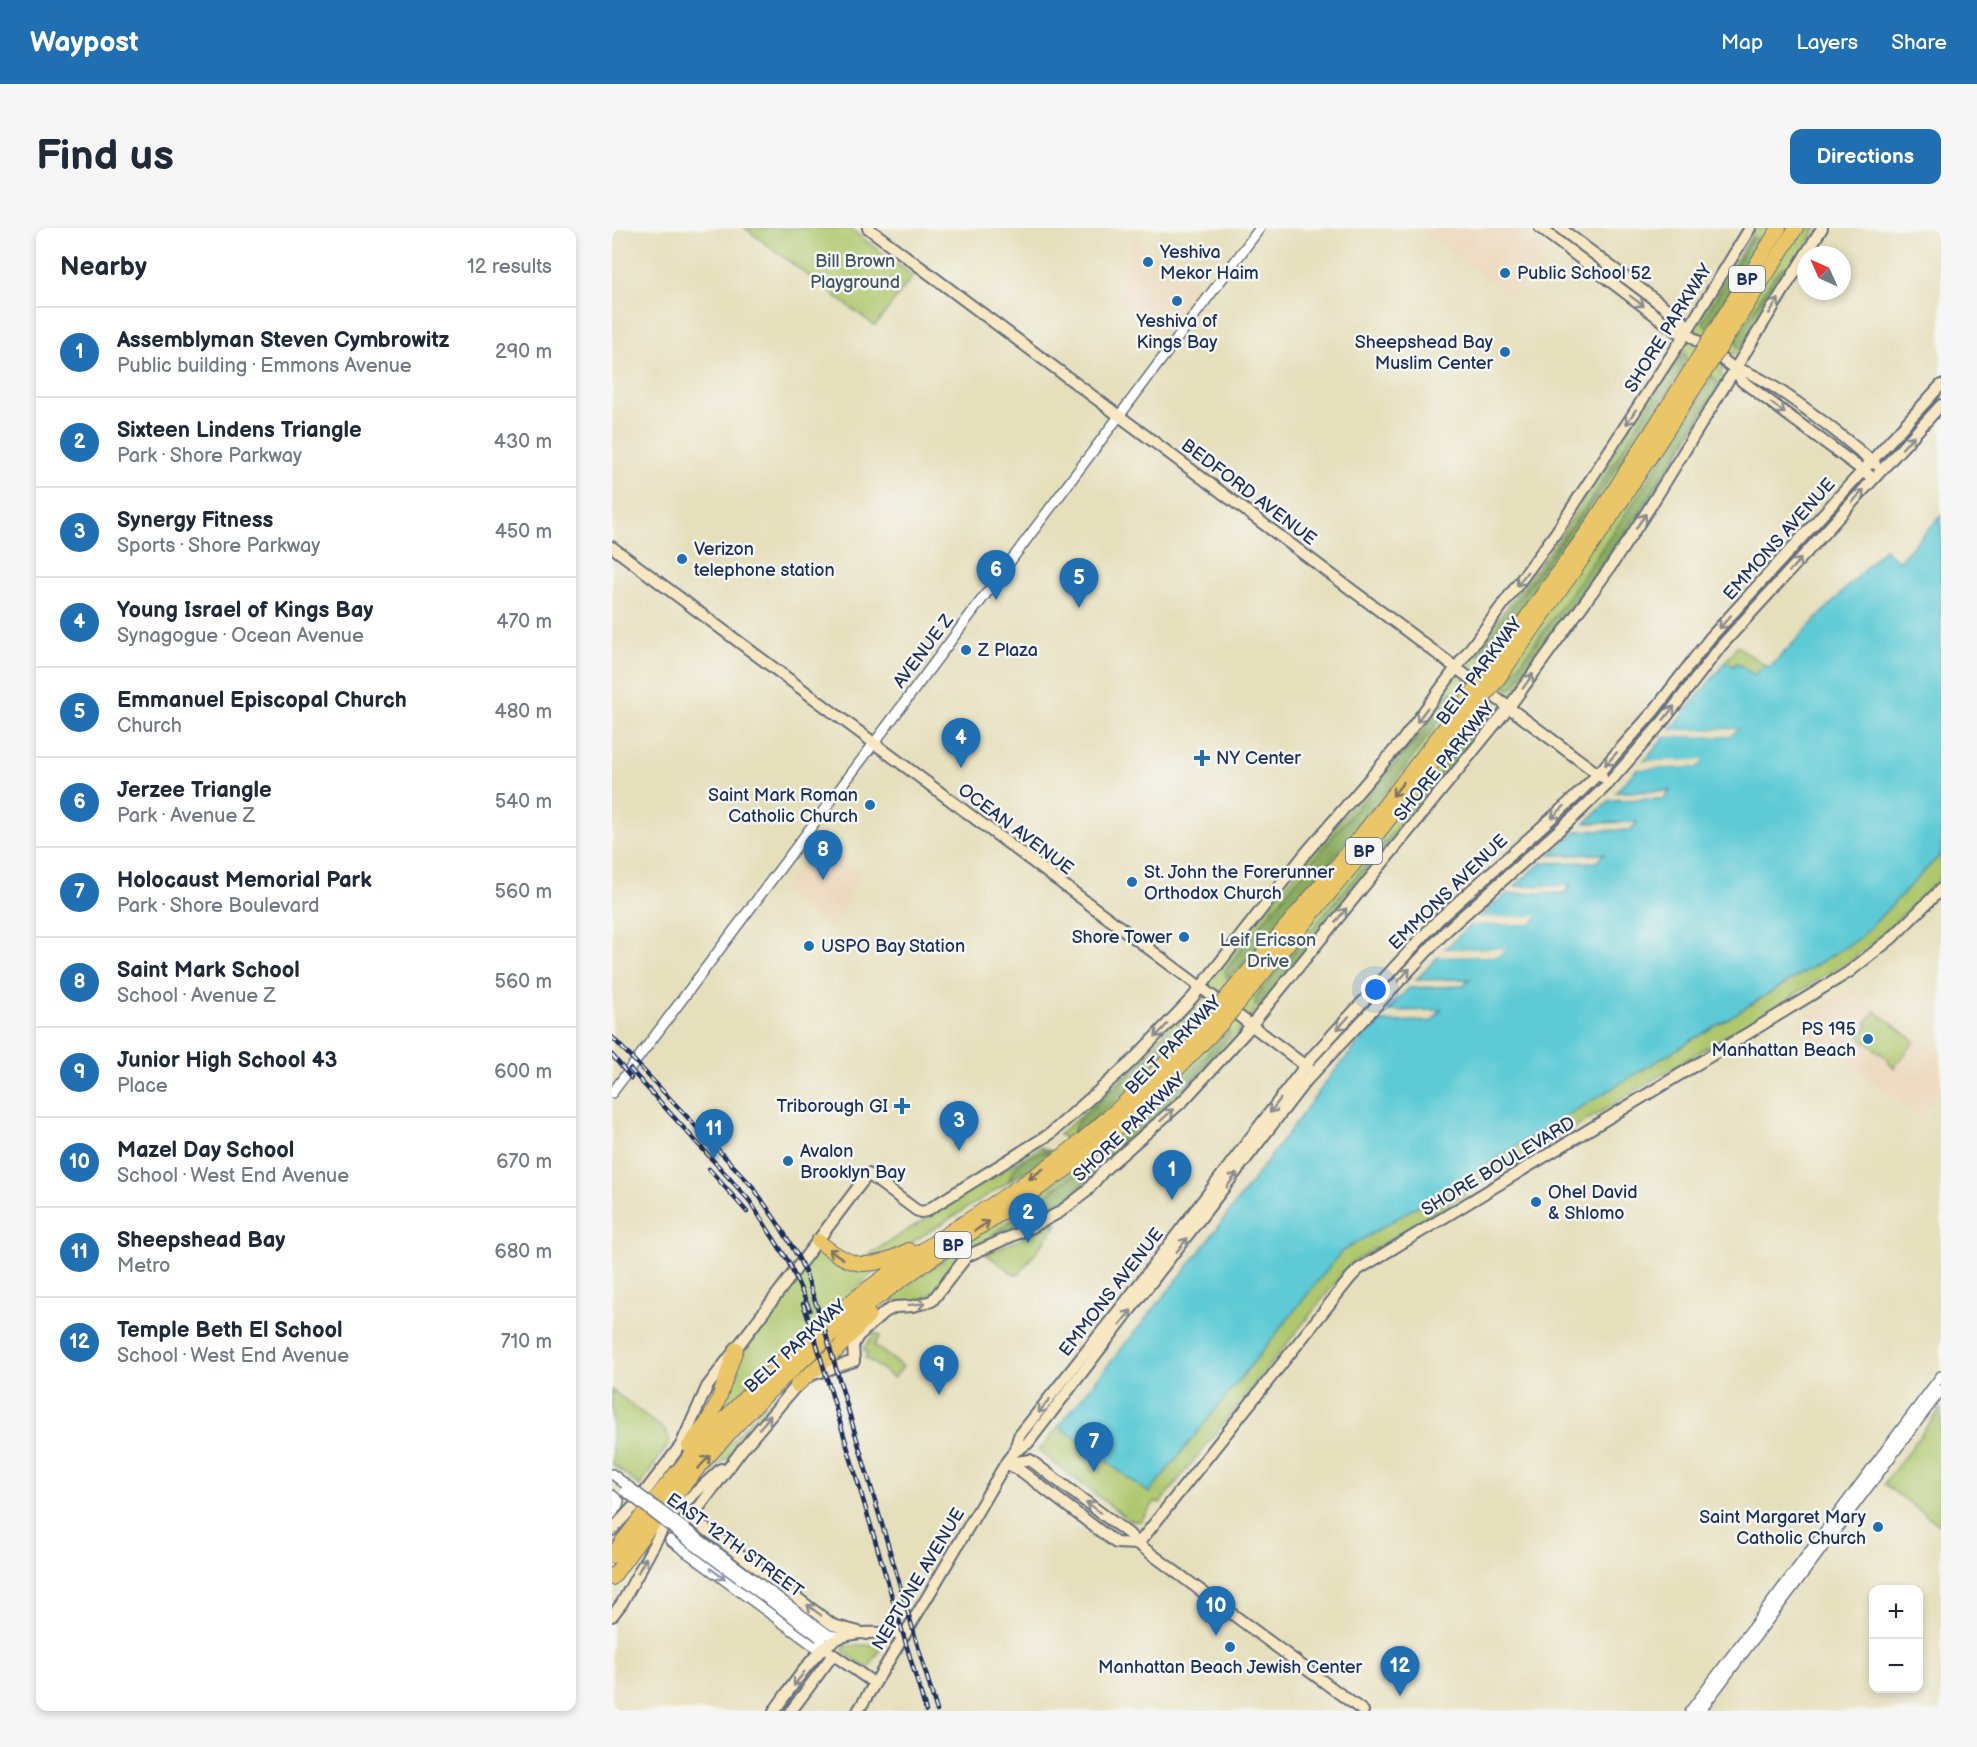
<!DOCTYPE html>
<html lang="en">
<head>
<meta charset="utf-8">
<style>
  :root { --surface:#fff; --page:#f6f6f7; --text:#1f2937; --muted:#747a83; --line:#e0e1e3; --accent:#1f6fb2 }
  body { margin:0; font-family:"Balsamiq Sans",sans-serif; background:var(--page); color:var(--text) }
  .controls { position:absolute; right:18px; bottom:18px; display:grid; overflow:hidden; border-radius:12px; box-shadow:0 3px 9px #0003 }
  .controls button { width:54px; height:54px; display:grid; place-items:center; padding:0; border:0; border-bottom:2px solid var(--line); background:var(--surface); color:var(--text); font:30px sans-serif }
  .compass { position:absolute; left:1185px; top:18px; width:54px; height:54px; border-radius:50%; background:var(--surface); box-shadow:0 3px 9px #0003; rotate:315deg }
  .you { position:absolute; left:764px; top:762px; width:21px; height:21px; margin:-15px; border:4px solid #fff; border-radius:50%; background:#1a73e8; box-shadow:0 0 0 9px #1a73e833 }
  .badge { display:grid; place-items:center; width:39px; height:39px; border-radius:50%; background:var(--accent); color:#fff; font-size:20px; font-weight:700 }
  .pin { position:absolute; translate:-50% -50px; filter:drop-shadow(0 2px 3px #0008) }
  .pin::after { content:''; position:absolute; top:32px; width:21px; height:18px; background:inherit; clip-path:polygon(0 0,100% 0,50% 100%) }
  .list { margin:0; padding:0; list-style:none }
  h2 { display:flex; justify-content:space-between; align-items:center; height:78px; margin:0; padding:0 24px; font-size:26px }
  h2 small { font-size:20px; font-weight:400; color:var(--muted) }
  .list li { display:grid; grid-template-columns:39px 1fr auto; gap:18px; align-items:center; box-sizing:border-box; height:90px; padding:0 24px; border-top:2px solid var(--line) }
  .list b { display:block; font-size:22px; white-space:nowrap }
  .list p { margin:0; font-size:20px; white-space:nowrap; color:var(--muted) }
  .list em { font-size:20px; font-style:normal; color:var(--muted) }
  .map { position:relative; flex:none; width:1329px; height:1483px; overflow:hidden; border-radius:12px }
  header { display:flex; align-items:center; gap:36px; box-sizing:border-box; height:84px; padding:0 30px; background:var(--accent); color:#fff }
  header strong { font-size:28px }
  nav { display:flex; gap:33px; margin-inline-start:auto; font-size:21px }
  .intro { display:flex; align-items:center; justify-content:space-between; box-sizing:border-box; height:144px; padding:0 36px }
  h1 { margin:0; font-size:42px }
  .button { padding:15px 27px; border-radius:12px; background:var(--accent); color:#fff; font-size:21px; font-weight:700 }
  main { display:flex; gap:36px; padding:0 36px }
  aside { flex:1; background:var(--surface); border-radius:12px; box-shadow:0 3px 9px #0003 }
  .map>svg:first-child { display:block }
</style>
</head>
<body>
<header>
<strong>Waypost</strong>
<nav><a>Map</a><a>Layers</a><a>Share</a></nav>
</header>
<div class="intro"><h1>Find us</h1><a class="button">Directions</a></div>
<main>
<aside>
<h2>Nearby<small>12 results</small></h2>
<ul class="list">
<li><span class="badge">1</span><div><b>Assemblyman Steven Cymbrowitz</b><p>Public building · Emmons Avenue</p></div><em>290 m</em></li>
<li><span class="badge">2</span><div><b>Sixteen Lindens Triangle</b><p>Park · Shore Parkway</p></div><em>430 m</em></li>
<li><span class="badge">3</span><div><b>Synergy Fitness</b><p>Sports · Shore Parkway</p></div><em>450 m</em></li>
<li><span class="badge">4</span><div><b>Young Israel of Kings Bay</b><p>Synagogue · Ocean Avenue</p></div><em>470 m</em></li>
<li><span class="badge">5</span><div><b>Emmanuel Episcopal Church</b><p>Church</p></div><em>480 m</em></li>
<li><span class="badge">6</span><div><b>Jerzee Triangle</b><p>Park · Avenue Z</p></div><em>540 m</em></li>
<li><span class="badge">7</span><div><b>Holocaust Memorial Park</b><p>Park · Shore Boulevard</p></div><em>560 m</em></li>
<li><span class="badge">8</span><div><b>Saint Mark School</b><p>School · Avenue Z</p></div><em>560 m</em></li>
<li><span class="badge">9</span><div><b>Junior High School 43</b><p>Place</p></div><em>600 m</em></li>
<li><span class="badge">10</span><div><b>Mazel Day School</b><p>School · West End Avenue</p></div><em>670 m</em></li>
<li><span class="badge">11</span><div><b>Sheepshead Bay</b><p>Metro</p></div><em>680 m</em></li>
<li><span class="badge">12</span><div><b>Temple Beth El School</b><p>School · West End Avenue</p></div><em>710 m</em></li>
</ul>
</aside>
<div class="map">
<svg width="1329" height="1483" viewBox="0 0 1329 1483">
  <rect width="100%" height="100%" fill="#f6f6f2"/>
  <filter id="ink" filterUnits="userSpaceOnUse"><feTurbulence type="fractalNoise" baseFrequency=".0167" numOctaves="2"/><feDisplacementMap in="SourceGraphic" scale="12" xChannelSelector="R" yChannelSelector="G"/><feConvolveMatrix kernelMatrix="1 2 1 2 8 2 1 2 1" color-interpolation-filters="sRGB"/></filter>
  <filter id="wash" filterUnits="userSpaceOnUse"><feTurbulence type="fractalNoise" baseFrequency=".008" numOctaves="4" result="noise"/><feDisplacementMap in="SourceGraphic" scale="24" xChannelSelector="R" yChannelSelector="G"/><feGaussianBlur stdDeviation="1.35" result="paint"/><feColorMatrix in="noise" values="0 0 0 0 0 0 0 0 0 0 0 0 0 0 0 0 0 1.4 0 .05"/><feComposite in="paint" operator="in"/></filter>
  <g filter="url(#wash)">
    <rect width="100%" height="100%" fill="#e6dfbb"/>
    <g fill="#ecd7ba">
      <path d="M806 0H911L937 20 900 69Z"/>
      <path d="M522 9 588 59 552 108 506 74Z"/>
      <path d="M206 612 249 645 221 701 169 663Z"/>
      <path d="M1241 760 1329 826V864L1309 891 1184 795Z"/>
    </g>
    <g fill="#afc86d" stroke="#657c66" stroke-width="1.5">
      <path d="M133 0H237L301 48 263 98Z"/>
      <path d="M1144 0H1205L1127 129 1121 125 1108 146 1113 151 1017 306 900 468 892 463 880 480 886 486 645 785 642 783 625 805 568 869 502 928 447 907 529 832 750 566 855 433 949 307Z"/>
      <path d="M1125 418 1153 437 1142 447 1125 435 1122 440 1114 433Z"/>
      <path d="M1329 626V649L1269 708 1241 731 739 1035 548 1275 544 1273 529 1292 526 1294 516 1291 427 1223 447 1198 537 1265 729 1024 1247 711Z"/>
      <path d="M1263 783 1303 813 1282 840 1276 834 1277 832 1247 809 1256 798 1254 794Z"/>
      <path d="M428 919 443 925 278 1028 253 1029Z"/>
      <path d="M472 935 485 943C449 986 409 998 359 1019 341 1031 328 1064 311 1072 302 1076 288 1072 278 1074 286 1060 332 1035 348 1018Z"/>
      <path d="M447 994 407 1046 403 1047 374 1026Z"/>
      <path d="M207 1025H218L262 1039 264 1042 99 1196 130 1123 198 1031Z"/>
      <path d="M263 1105 268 1108 262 1117 291 1139 282 1150 253 1129 256 1125 251 1121Z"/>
      <path d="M230 1106 233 1108 186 1148 115 1230 78 1264 37 1316V1309L83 1253 145 1185Z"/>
      <path d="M0 1162 55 1204 58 1214 28 1258 0 1236Z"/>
      <path d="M1329 1180V1298L1272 1256Z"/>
      <path d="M266 1416 270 1418 256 1441 231 1423 232 1418Z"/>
    </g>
    <g fill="#8bac60" stroke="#536e5f" stroke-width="1.5">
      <path d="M1140 10H1144L1145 18 1095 101 1091 93 1094 87Z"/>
      <path d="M1172 39 1171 53 1130 119 1126 121 1124 114 1125 108 1163 47Z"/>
      <path d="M1073 125 1075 131 1065 149 959 308 934 350 887 415 875 428 865 427 978 273 1066 132Z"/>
      <path d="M1100 148 1106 154 1105 158 1071 217 1017 300 903 456 897 461 894 458 895 454 960 364 1033 258Z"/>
      <path d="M838 464 844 466C832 495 635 743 615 750L613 743 631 718 730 597 814 500 826 477Z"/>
      <path d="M876 481 878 486 875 494 728 681 647 778H643L644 768 788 596Z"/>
      <path d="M583 781 586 787 522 855 473 900 465 905 461 903 466 893 546 820Z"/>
      <path d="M616 802 618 806 613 813 568 866 527 904 508 918 504 916 532 887 556 869Z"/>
      <path d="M431 923 440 926 426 937 397 953C399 936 416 929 431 923Z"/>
      <path d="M470 941H478L479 945C459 978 414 993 380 1007L402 990 417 983 431 969Z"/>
    </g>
    <path fill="#5dcad5" stroke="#3c7c9a" stroke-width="1.5" d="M1329 288V626L1247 711 729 1024 537 1265 447 1198 585 1027 720 846 765 794 820 793 829 782 775 783 797 760 851 758 858 751 804 752 826 729 886 728 893 720 833 721 859 697 919 696 925 689H868L894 666 953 665 959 657 903 658 929 635 985 634 992 626 938 627 965 603 1019 602 1025 594 973 595 998 572 1052 571 1058 563 1004 564 1025 541 1085 539 1091 533H1032L1053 509 1118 508 1125 501 1059 502 1114 433 1121 439 1124 435 1142 447 1153 437 1158 439 1272 321 1287 333Z"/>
    <g fill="#e6dfbb">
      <path d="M1125 501 1118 508 1053 509 1056 506 1118 504H1058L1059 502Z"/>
      <path d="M1092 532 1085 539 1025 541 1028 538 1084 535H1030L1032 533Z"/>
      <path d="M926 688 919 696 859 697 862 694 919 692H866L868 689Z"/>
      <path d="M894 720 886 728 826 729 828 726 885 725 886 723H831L833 721Z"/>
    </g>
  </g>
  <g filter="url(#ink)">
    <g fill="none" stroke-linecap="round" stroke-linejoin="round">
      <g stroke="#626d7f" stroke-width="12">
        <g id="tertiary">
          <path d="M0 865 648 0"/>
          <path d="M0 1246 12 1255"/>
          <path d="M0 1267 7 1273 6 1277 0 1286"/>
          <path d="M79 1305 217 1407 229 1409"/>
          <path d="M58 1312 202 1418H212L210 1412 206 1408 74 1311"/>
          <path d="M1078 1483 1329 1148"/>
          <path d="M1088 1483 1329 1162"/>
        </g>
      </g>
      <g stroke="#626d7f" stroke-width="14">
        <g id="secondary">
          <path d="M256 0 990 549"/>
          <path d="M928 0 1064 103 1074 105 1123 141 1130 153 1257 247"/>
          <path d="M948 0 1071 93 1074 105"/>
          <path d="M1123 141C1151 143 1239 215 1263 236"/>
          <path d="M0 319 699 842"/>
          <path d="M402 1224 407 1208 518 1068 700 829 826 692 962 570 986 546 1041 484 1098 410 1329 157"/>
          <path d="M394 1235 409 1243 504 1315 526 1316 739 1049 747 1041 1237 744 1280 710 1329 661"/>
          <path d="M395 1235 418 1232 517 1306 526 1316 751 1483"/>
          <path d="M0 1302 23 1277 69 1217 95 1159 256 946 304 982 309 984 314 983 438 906 519 834 581 769 692 627 790 513 943 306 1074 105 1138 0"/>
          <path d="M0 1388 10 1375 57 1289 109 1241"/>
          <path d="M254 1406 221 1397 79 1290 129 1223 185 1157 199 1147 242 1133 241 1117 246 1108 273 1084 283 1079 301 1078 320 1073 355 1028 420 999 448 984 474 964 492 942 572 872 632 806 897 479 997 341 1036 282 1210 0"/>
          <path d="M216 1423 262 1455"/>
          <path d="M162 1483C178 1462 204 1419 227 1410 246 1402 273 1405 293 1406"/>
          <path d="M179 1483 220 1428"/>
          <path d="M246 1483 316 1368 395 1233 402 1224 416 1215 693 854 835 702 965 586 997 555 1052 492 1109 418 1329 177"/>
        </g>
      </g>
      <g stroke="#626d7f" stroke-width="16">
        <g id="motorway">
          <path d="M1104 101 1167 0"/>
          <path d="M1114 110 1184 0"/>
          <path d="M873 448 980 297 1082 137"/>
          <path d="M883 455 992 300 1092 145"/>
          <path d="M619 764 734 627 860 465"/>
          <path d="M630 771 745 632 869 473"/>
          <path d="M206 1013C242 1041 255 1043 297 1022"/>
          <path d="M185 1157 225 1122 257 1087"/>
          <path d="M77 1218 94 1196 105 1176 124 1121"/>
          <path d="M0 1328C69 1231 156 1138 250 1065 314 1016 384 977 449 929 504 886 553 837 601 785"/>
          <path d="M0 1350C69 1253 150 1162 243 1087 312 1031 391 987 463 935 479 924 493 910 508 897 544 864 578 829 611 794"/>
        </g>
      </g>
      <use href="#tertiary" stroke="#fff" stroke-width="9"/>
      <use href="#secondary" stroke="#f7e8c3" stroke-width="10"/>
      <use href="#motorway" stroke="#ebc669" stroke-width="14"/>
      <g stroke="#1b2f5e" stroke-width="4.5">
        <g id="rail">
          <path d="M0 809 141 959 169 1000 185 1027 193 1044 210 1093 325 1483"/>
          <path d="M0 827 19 850"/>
          <path d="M18 841 137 972 176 1033 198 1082"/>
          <path d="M97 941 135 984"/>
          <path d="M191 1076 199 1097 314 1483"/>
        </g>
      </g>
      <use href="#rail" stroke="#f6f6f2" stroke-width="2" stroke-dasharray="7" stroke-linecap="butt"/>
      <g stroke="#626d7f" stroke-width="12" stroke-linecap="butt">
        <g id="tertiary-bridge">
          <path d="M12 1255 79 1305"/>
          <path d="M13 1263 74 1311"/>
        </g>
      </g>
      <g stroke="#626d7f" stroke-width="16" stroke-linecap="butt">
        <g id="motorway-bridge">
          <path d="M1082 137 1104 101"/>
          <path d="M1092 145 1114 110"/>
          <path d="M860 465 873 448"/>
          <path d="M869 473 883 455"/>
          <path d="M601 785 619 764"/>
          <path d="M611 794 630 771"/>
        </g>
      </g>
      <use href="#tertiary-bridge" stroke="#fff" stroke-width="9"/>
      <use href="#motorway-bridge" stroke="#ebc669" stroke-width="14"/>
    </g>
    <defs><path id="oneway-shaft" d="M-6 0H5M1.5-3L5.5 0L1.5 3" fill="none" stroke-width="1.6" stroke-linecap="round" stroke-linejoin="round" transform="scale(1.5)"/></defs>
    <g stroke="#898c90">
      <use href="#oneway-shaft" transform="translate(1025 73) rotate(37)"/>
      <use href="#oneway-shaft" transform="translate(1162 78) rotate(-58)"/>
      <use href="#oneway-shaft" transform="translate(1166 180) rotate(37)"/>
      <use href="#oneway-shaft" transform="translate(1019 189) rotate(123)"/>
      <use href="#oneway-shaft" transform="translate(1296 214) rotate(-48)"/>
      <use href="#oneway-shaft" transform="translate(1246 268) rotate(-48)"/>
      <use href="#oneway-shaft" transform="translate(1029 293) rotate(-56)"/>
      <use href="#oneway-shaft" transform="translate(1183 337) rotate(-48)"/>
      <use href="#oneway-shaft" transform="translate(910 351) rotate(126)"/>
      <use href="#oneway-shaft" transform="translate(1113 394) rotate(132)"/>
      <use href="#oneway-shaft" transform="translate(916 453) rotate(-55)"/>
      <use href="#oneway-shaft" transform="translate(1057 485) rotate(-52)"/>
      <use href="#oneway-shaft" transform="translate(810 487) rotate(126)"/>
      <use href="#oneway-shaft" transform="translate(999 531) rotate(132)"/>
      <use href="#oneway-shaft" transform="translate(946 584) rotate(138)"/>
      <use href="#oneway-shaft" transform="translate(729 687) rotate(-51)"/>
      <use href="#oneway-shaft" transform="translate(792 747) rotate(-47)"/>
      <use href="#oneway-shaft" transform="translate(731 795) rotate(132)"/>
      <use href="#oneway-shaft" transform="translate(549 803) rotate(133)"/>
      <use href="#oneway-shaft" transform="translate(663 878) rotate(127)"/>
      <use href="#oneway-shaft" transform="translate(555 887) rotate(-42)"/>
      <use href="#oneway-shaft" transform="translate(620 952) rotate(-53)"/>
      <use href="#oneway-shaft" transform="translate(570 1017) rotate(-52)"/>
      <use href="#oneway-shaft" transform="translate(305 1076) rotate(-7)"/>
      <use href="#oneway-shaft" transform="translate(514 1089) rotate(-52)"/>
      <use href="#oneway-shaft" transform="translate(432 1178) rotate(129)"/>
      <use href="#oneway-shaft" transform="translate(153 1194) rotate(-49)"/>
      <use href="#oneway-shaft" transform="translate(481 1279) rotate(-143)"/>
      <use href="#oneway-shaft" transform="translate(30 1337) rotate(-62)"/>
      <use href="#oneway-shaft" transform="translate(202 1382) rotate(-143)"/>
      <use href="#oneway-shaft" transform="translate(187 1451) rotate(127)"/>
    </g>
    <g stroke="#797363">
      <use href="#oneway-shaft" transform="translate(786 561) rotate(128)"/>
      <use href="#oneway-shaft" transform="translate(424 946) rotate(144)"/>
      <use href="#oneway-shaft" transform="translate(370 998) rotate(-33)"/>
      <use href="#oneway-shaft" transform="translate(224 1026) rotate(-147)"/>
      <use href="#oneway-shaft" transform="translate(92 1234) rotate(-48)"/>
    </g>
    <use stroke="#8d97ae" href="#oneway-shaft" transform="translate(106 1346) rotate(37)"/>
  </g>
  <g fill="#1f6fb2" stroke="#f6f6f2" stroke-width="2">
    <circle cx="536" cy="34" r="6"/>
    <circle cx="893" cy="45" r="6"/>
    <circle cx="565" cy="73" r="6"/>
    <circle cx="893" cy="124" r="6"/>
    <circle cx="70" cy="331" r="6"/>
    <circle cx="354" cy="422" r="6"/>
    <path d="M587 521h6v6h6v6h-6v6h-6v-6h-6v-6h6z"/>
    <circle cx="258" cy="577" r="6"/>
    <circle cx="520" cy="654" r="6"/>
    <circle cx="572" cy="709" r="6"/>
    <circle cx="197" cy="718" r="6"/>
    <circle cx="1256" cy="811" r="6"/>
    <path d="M287 869h6v6h6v6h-6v6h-6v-6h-6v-6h6z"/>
    <circle cx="176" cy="933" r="6"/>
    <circle cx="924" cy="974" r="6"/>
    <circle cx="1266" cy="1299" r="6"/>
    <circle cx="618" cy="1419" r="6"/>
  </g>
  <g text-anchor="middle" stroke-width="5" stroke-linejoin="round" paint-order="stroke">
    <g fill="#f6f6f2" stroke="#5d6b8a" stroke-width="1.5">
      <rect x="1117" y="38" width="36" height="26" rx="4.5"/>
      <rect x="734" y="610" width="36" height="26" rx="4.5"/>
      <rect x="323" y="1004" width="36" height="26" rx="4.5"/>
    </g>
    <g font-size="16" font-weight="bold" fill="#1b2f5e">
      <text x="1135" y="57">BP</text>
      <text x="752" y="629">BP</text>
      <text x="341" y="1023">BP</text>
    </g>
    <g font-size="18" fill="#1b2f5e" stroke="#f6f6f2" text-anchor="start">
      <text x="548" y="30">Yeshiva<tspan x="548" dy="21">Mekor Haim</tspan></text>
      <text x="905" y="51">Public School 52</text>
      <text x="565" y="99" text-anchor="middle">Yeshiva of<tspan x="565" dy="21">Kings Bay</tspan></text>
      <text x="881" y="120" text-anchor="end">Sheepshead Bay<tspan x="881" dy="21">Muslim Center</tspan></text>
      <text x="82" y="327">Verizon<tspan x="82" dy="21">telephone station</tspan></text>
      <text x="366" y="428">Z Plaza</text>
      <text x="604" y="536">NY Center</text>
      <text x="246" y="573" text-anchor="end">Saint Mark Roman<tspan x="246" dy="21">Catholic Church</tspan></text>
      <text x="532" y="650">St. John the Forerunner<tspan x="532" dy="21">Orthodox Church</tspan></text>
      <text x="560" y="715" text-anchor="end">Shore Tower</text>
      <text x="209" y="724">USPO Bay Station</text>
      <text x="1244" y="807" text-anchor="end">PS 195<tspan x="1244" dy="21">Manhattan Beach</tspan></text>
      <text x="276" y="884" text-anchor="end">Triborough GI</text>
      <text x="188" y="929">Avalon<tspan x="188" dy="21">Brooklyn Bay</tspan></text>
      <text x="936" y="970">Ohel David<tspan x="936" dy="21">&amp; Shlomo</tspan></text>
      <text x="1254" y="1295" text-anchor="end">Saint Margaret Mary<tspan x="1254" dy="21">Catholic Church</tspan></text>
      <text x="618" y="1445" text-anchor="middle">Manhattan Beach Jewish Center</text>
    </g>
    <g font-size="18" fill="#405562" stroke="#f6f6f2">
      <text x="243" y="39">Bill Brown<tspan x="243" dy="21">Playground</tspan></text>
      <text x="656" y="718">Leif Ericson<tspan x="656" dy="21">Drive</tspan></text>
    </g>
    <g font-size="18" fill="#1b2f5e" stroke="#f6f6f2">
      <text transform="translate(1056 100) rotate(-58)" y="6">SHORE PARKWAY</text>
      <text transform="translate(637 264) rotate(37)" y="6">BEDFORD AVENUE</text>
      <text transform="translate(1167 311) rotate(-48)" y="6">EMMONS AVENUE</text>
      <text transform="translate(311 423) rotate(-53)" y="6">AVENUE Z</text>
      <text transform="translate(867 443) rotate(-53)" y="6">BELT PARKWAY</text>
      <text transform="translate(832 533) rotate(-51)" y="6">SHORE PARKWAY</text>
      <text transform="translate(404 601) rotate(37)" y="6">OCEAN AVENUE</text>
      <text transform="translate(836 664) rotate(-44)" y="6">EMMONS AVENUE</text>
      <text transform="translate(561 817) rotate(-46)" y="6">BELT PARKWAY</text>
      <text transform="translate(517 899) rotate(-44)" y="6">SHORE PARKWAY</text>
      <text transform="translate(886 938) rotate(-31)" y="6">SHORE BOULEVARD</text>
      <text transform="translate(499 1064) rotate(-52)" y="6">EMMONS AVENUE</text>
      <text transform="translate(183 1118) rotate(-42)" y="6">BELT PARKWAY</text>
      <text transform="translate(123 1317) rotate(36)" y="6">EAST 12TH STREET</text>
      <text transform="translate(306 1351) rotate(-59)" y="6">NEPTUNE AVENUE</text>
    </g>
  </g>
</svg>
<div class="controls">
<button>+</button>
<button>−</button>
</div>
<svg class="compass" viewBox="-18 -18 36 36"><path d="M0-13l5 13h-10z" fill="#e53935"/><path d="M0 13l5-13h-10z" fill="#747a83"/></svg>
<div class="you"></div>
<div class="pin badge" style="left:560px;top:972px">1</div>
<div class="pin badge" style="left:416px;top:1015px">2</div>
<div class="pin badge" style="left:347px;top:923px">3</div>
<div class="pin badge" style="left:349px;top:540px">4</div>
<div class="pin badge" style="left:467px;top:380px">5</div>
<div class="pin badge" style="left:384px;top:372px">6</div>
<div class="pin badge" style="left:482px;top:1244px">7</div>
<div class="pin badge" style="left:211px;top:652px">8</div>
<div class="pin badge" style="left:327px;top:1167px">9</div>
<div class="pin badge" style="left:604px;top:1408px">10</div>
<div class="pin badge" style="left:102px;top:931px">11</div>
<div class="pin badge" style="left:788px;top:1468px">12</div>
</div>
</main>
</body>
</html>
